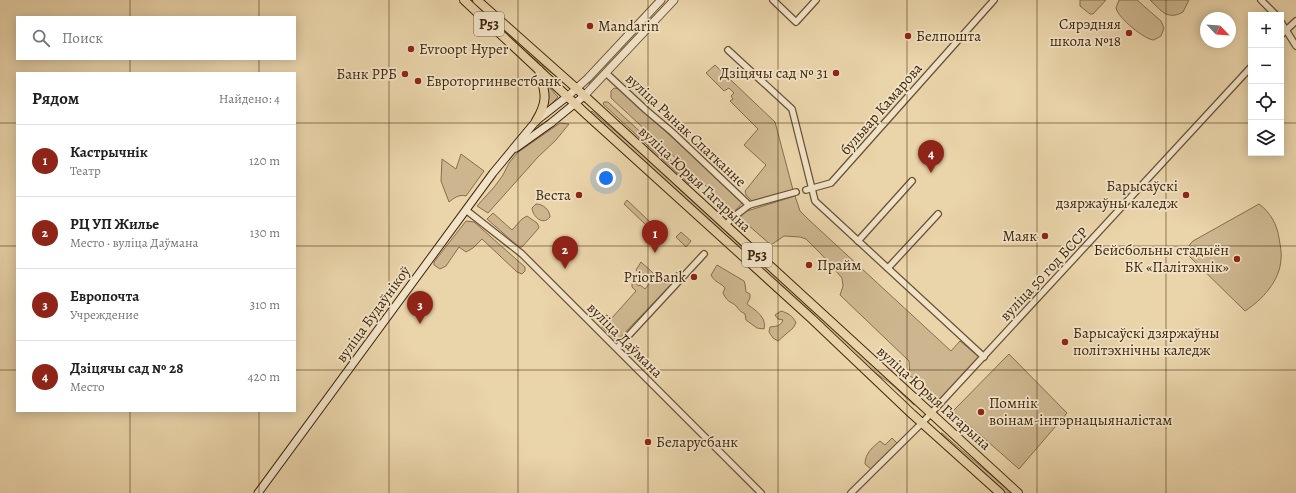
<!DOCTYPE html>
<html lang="ru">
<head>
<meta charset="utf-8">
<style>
  :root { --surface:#fff; --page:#f2f2f2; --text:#202124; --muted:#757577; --line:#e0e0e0; --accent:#8f2418 }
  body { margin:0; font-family:Alegreya,serif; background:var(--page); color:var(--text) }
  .controls { position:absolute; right:12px; top:12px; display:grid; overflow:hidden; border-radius:0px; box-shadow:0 2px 10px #0003 }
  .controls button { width:36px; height:36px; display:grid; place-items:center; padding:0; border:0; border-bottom:1px solid var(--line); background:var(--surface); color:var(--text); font:20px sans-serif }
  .compass { position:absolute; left:1200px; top:12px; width:36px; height:36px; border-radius:50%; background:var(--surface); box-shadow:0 2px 10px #0003; rotate:115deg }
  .you { position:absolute; left:606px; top:178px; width:14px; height:14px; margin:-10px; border:3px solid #fff; border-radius:50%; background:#1a73e8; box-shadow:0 0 0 6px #1a73e833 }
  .badge { display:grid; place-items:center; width:26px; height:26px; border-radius:50%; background:var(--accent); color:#fff; font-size:13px; font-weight:700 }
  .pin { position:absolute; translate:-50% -33px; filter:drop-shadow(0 1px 2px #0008) }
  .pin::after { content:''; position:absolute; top:21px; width:14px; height:12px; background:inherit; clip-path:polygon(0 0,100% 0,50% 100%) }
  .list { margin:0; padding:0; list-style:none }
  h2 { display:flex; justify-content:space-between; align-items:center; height:52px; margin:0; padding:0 16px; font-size:17px }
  h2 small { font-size:13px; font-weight:400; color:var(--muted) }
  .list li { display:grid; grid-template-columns:26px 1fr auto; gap:12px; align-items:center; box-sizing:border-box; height:72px; padding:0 16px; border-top:1px solid var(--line) }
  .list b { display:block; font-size:15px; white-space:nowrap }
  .list p { margin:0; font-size:13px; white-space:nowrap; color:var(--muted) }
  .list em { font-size:13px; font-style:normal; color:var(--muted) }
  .icon { flex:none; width:22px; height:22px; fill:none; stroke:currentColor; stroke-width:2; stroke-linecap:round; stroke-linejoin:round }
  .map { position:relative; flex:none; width:1296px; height:493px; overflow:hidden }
  .search { position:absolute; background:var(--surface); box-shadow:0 2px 10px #0003; left:16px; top:16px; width:280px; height:44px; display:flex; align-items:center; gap:10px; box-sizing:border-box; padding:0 14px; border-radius:0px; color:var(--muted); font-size:15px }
  .panel { position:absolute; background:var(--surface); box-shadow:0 2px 10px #0003; left:16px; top:72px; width:280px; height:340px; border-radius:0px }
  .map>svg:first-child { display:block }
</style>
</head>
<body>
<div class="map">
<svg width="1296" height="493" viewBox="0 0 1296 493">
  <rect width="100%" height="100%" fill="#ead4aa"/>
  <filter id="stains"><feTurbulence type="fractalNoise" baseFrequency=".005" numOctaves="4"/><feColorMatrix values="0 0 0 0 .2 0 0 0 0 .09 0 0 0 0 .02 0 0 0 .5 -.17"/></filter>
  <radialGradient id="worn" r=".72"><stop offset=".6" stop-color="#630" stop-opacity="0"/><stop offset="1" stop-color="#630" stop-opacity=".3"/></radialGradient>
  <g fill="#cdb68f" stroke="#866e4d">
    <path d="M470 0H472L559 78V79L516 44Z"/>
    <path d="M1080 0H1106L1093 14H1090L1080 6Z"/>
    <path d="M1119 0H1137L1161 21 1164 28 1161 36 1154 40C1145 40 1118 18 1116 8Z"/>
    <path d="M1150 0H1189L1183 12C1167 21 1161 10 1150 0Z"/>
    <path d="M646 20H647L648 23 591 84H589V83Z"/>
    <path d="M715 65 775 122 793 190 752 201 746 195 745 191 766 165 744 145 758 129 730 101 733 99 731 96 734 93 729 88 724 91 706 73Z"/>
    <path d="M546 85H547L558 97 546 109Z"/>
    <path d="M614 88 619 89 743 202 734 212 611 98V91Z"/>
    <path d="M604 102H608L690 178 689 184 603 104Z"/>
    <path d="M592 111 660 170 679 189 916 404 914 405 890 383 874 372 716 226 590 113Z"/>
    <path d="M560 123 569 124 556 140 538 157 488 213 477 206 495 186 503 175 509 163 517 153Z"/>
    <path d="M461 154 484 171 466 196C459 194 454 198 449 202L441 181 442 159 456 169Z"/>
    <path d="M795 196 800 211 808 219 951 351 960 341 979 357 977 361 935 404 923 384 910 376 909 361 840 295 843 286 842 278 822 255 806 239 800 237 784 236 771 245 740 218 744 212Z"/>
    <path d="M627 200 650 222 647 226 624 204Z"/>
    <path d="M536 204C543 204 550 210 550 217 543 226 533 217 532 208Z"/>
    <path d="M1259 204C1270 212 1277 224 1279 238 1280 245 1282 252 1281 259 1280 281 1262 300 1245 311L1190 257C1188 251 1187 246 1193 241Z"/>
    <path d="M493 213 512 230 522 219 527 216 537 223 539 227 538 229 522 247H519L487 219Z"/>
    <path d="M466 221 474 222 525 267V271L522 274 517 272 482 239 473 248 466 252 459 247 446 266 440 269 434 265V262Z"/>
    <path d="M681 232 691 241 686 247 676 237Z"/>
    <path d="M641 262 665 284 677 272 680 275 617 341 602 327 604 316 607 315 611 319 636 291 632 287V283L634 282 639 286 640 285 645 289 649 284 636 270Z"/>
    <path d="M717 265 744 281 745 284 746 292 750 294V298L747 304C755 310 767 317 764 329L757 328 746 320 745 314C740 311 740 311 737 307 732 301 728 304 723 293L725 288C720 282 715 283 711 275Z"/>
    <path d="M781 311C788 313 793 316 796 323L793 328 778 341 773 338 769 332 770 327C776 326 780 327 783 320L778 319 775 315Z"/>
    <path d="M1009 354 1067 413 1019 469 953 411Z"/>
    <path d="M942 433C965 454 989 472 1011 493H1006L940 434Z"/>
    <path d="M892 438 897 443 871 469 865 464C865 453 873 447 880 441L885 445Z"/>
  </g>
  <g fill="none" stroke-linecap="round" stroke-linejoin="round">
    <g stroke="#6a5133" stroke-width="8">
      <g id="minor">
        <path d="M773 0 796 22 816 0"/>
        <path d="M1261 0 1276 15"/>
        <path d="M1281 22 1296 46"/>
        <path d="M1281 35 1296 21"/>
        <path d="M728 50 792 109 815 201 984 357"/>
        <path d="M606 73 646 110 672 132 749 205"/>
        <path d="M806 190 831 183 994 0"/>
        <path d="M466 210 522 254 761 493"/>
        <path d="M725 226 731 219 749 205 796 192"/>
        <path d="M858 241 912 181"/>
        <path d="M888 268 938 214"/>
        <path d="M617 348 704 254"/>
        <path d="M851 493 922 423 1251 67"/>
      </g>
    </g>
    <g stroke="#6a5133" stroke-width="9">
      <g id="tertiary">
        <path d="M568 96 588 78 661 0"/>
        <path d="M584 96 674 0"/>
      </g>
    </g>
    <g stroke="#3f250b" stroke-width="9">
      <g id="secondary">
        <path d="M516 148 551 123 584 96"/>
        <path d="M258 493 493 173 536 121 568 96"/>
      </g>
    </g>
    <g stroke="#3f250b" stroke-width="10">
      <g id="primary">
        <path d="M464 0 586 114 812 319 912 414 1000 493"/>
        <path d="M477 0 577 89 1018 493"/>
        <path d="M536 121C549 100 545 92 539 70"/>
      </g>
    </g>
    <use href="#minor" stroke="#f1e3c8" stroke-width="5.5"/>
    <use href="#tertiary" stroke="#f1e3c8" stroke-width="7"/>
    <use href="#secondary" stroke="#f1e3c8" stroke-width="7"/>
    <use href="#primary" stroke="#ead4aa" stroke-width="8"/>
  </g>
  <path fill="none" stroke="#3f250b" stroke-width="1" stroke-opacity="0.55" d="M130 0V17M259 0V17M389 0V493M518 0V493M648 0V493M778 0V493M907 0V493M1037 0V493M1166 0V493M130 59V73M259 59V73M0 123H17M295 123H1251M1281 123H1296M0 246H17M295 246H1296M0 370H17M295 370H1296M130 411V493M259 411V493"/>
  <g fill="#8f2418" stroke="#f1e3c8" stroke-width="1.5">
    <circle cx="590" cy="26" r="4"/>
    <circle cx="1129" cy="33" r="4"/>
    <circle cx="908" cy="36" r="4"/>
    <circle cx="411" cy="49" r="4"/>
    <circle cx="836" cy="73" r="4"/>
    <circle cx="405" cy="74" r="4"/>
    <circle cx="418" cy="81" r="4"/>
    <circle cx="579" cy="195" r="4"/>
    <circle cx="1186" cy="195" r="4"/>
    <circle cx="1045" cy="236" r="4"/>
    <circle cx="1237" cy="259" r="4"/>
    <circle cx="809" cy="265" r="4"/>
    <circle cx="694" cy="277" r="4"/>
    <circle cx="1065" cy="342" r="4"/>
    <circle cx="981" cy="412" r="4"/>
    <circle cx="648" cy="442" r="4"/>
  </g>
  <g text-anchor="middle" stroke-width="3.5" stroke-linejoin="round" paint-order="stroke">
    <g fill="#f1e3c8" stroke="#745e44" stroke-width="1">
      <rect x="474" y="12" width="30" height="24" rx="3"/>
      <rect x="742" y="243" width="30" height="24" rx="3"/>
    </g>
    <g font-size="14" font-weight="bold" fill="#3f250b">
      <text x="489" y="29">Р53</text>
      <text x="757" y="260">Р53</text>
    </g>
    <g font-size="15" fill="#3f250b" stroke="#f1e3c8" text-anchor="end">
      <text x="1121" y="29">Сярэдняя<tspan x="1121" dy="17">школа №18</tspan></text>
      <text x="598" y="31" text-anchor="start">Mandarin</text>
      <text x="916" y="41" text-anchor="start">Белпошта</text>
      <text x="419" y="54" text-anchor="start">Evroopt Hyper</text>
      <text x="828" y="78">Дзіцячы сад № 31</text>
      <text x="397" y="79">Банк РРБ</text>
      <text x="426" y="86" text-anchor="start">Евроторгинвестбанк</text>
      <text x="1178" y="191">Барысаўскі<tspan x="1178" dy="17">дзяржаўны каледж</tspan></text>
      <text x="571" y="200">Веста</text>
      <text x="1037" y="241">Маяк</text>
      <text x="1229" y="255">Бейсбольны стадыён<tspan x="1229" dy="17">БК «Палітэхнік»</tspan></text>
      <text x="817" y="270" text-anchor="start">Прайм</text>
      <text x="686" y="282">PriorBank</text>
      <text x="1073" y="338" text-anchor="start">Барысаўскі дзяржаўны<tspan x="1073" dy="17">політэхнічны каледж</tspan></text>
      <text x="989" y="408" text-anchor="start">Помнік<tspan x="989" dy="17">воінам-інтэрнацыяналістам</tspan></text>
      <text x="656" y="447" text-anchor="start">Беларусбанк</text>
    </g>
    <g font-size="15" fill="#3f250b" stroke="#f1e3c8">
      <text transform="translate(881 109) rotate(-49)" y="5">бульвар Камарова</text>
      <text transform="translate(686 130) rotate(43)" y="5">вуліца Рынак Спатканне</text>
      <text transform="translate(695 179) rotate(43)" y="5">вуліца Юрыя Гагарына</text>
      <text transform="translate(1044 274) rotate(-47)" y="5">вуліца 50 год БССР</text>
      <text transform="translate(373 314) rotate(-54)" y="5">вуліца Будаўнікоў</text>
      <text transform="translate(625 340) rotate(45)" y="5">вуліца Даўмана</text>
      <text transform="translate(934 398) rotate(42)" y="5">вуліца Юрыя Гагарына</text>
    </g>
  </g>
  <rect width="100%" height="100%" filter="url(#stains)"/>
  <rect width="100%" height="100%" fill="url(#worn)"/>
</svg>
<div class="controls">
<button>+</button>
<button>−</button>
<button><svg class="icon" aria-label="locate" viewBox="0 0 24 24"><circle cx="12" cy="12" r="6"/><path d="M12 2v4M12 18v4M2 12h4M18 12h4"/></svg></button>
<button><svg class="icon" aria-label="layers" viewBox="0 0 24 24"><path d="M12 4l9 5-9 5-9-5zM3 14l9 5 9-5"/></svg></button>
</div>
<svg class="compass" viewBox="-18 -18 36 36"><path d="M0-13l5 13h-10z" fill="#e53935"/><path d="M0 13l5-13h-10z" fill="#757577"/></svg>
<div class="you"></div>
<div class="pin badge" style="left:655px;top:253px">1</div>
<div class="pin badge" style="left:565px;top:269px">2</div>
<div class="pin badge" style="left:420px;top:324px">3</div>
<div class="pin badge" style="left:931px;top:173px">4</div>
<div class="search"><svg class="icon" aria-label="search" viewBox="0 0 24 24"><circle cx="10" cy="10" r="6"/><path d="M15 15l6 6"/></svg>Поиск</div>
<section class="panel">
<h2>Рядом<small>Найдено: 4</small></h2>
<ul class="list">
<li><span class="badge">1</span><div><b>Кастрычнік</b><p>Театр</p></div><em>120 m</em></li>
<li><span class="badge">2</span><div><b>РЦ УП Жилье</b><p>Место · вуліца Даўмана</p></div><em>130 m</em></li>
<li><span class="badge">3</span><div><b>Европочта</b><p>Учреждение</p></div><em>310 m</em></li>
<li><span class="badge">4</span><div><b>Дзіцячы сад № 28</b><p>Место</p></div><em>420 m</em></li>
</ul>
</section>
</div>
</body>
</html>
